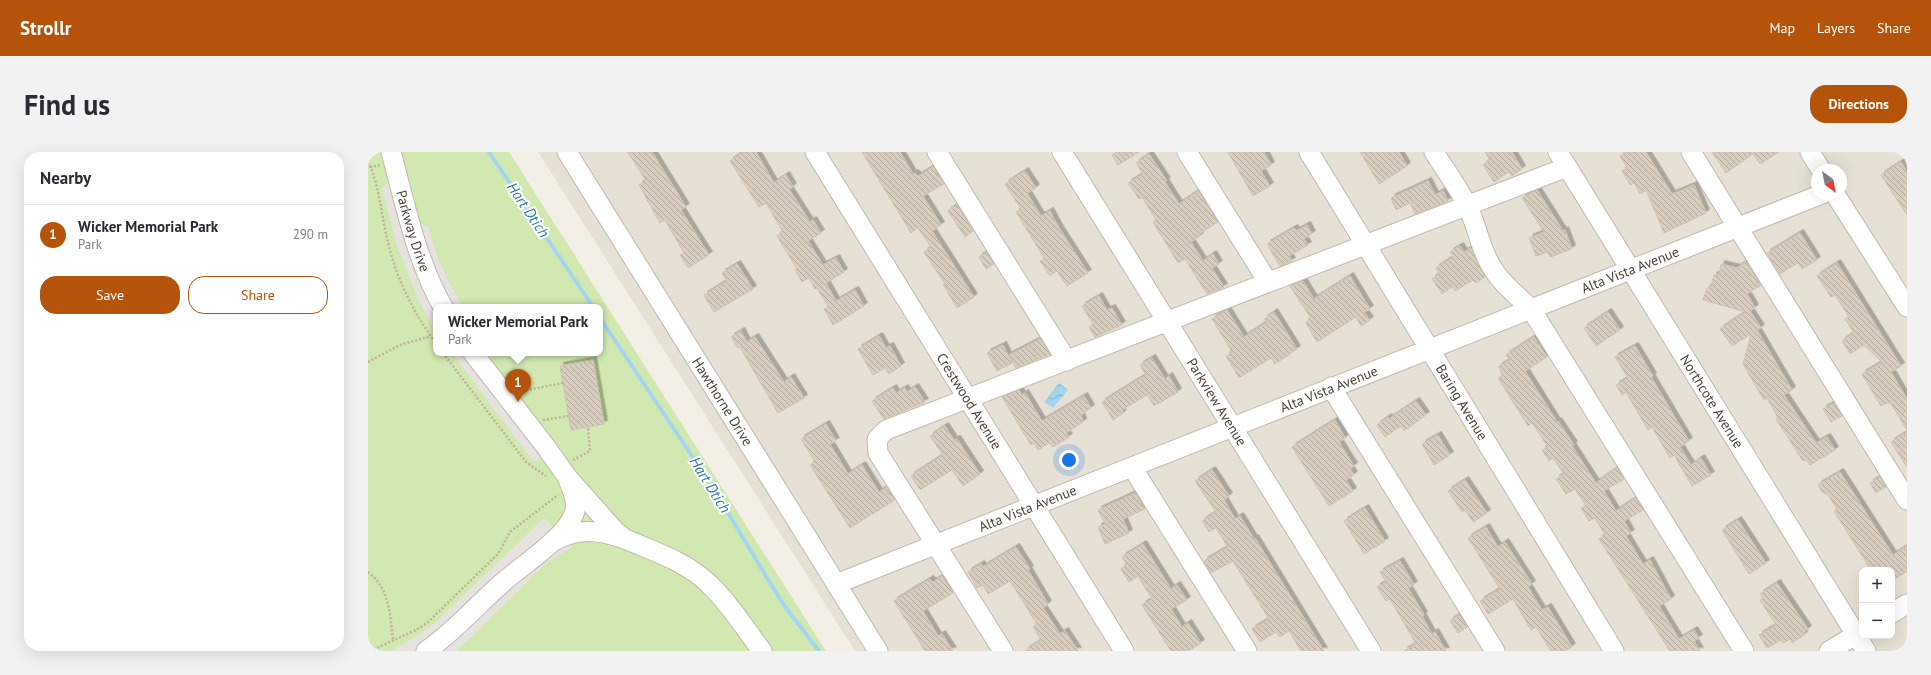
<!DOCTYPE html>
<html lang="en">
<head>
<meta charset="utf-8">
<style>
  :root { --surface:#fff; --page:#f2f2f3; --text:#2b2b33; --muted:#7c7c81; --line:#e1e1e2; --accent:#b45309 }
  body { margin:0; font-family:"PT Sans",sans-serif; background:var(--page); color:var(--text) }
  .controls { position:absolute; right:12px; bottom:12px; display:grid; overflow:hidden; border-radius:8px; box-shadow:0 4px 16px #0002 }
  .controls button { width:36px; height:36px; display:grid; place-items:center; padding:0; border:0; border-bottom:1px solid var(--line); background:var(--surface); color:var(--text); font:20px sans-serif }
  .compass { position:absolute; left:1443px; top:12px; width:36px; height:36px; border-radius:50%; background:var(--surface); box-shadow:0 4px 16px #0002; rotate:148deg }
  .you { position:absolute; left:701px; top:308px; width:14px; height:14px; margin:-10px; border:3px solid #fff; border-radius:50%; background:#1a73e8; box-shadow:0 0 0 6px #1a73e833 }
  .badge { display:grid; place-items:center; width:26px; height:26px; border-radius:50%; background:var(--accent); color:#fff; font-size:13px; font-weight:700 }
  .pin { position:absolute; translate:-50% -33px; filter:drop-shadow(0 1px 2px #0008) }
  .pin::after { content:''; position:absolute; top:21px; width:14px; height:12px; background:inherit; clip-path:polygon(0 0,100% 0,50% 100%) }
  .popup { position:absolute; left:65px; top:152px; width:170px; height:52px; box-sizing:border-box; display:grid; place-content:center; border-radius:8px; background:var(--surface); filter:drop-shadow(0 1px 3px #0005); font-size:13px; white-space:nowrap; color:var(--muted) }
  .popup b { font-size:15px; color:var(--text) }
  .popup::after { content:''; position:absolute; left:50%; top:100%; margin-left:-8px; border:8px solid transparent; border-top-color:var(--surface) }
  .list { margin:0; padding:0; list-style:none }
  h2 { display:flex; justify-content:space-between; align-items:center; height:52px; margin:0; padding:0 16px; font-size:17px }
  h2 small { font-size:13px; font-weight:400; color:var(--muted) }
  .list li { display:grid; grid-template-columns:26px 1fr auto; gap:12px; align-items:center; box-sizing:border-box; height:60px; padding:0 16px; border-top:1px solid var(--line) }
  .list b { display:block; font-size:15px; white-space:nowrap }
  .list p { margin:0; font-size:13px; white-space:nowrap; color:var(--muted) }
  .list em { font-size:13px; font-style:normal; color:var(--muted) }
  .actions { display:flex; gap:8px; padding:12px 16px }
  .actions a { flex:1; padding:9px 0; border:1px solid var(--accent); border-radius:16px; text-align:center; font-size:14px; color:var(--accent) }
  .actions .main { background:var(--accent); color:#fff }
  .map { position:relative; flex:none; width:1539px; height:499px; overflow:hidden; border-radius:16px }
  header { display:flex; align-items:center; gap:24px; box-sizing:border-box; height:56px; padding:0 20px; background:var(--accent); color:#fff }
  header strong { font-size:19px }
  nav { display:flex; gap:22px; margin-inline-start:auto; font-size:14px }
  .intro { display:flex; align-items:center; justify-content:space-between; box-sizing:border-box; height:96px; padding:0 24px }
  h1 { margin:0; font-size:28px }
  .button { padding:10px 18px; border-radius:16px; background:var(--accent); color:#fff; font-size:14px; font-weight:700 }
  main { display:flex; gap:24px; padding:0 24px }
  aside { flex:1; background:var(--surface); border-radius:16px; box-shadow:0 4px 16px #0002 }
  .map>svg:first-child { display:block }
</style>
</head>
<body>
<header>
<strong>Strollr</strong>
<nav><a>Map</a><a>Layers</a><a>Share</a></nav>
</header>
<div class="intro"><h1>Find us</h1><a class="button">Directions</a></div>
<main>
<aside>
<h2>Nearby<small></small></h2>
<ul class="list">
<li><span class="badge">1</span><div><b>Wicker Memorial Park</b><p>Park</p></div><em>290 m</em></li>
</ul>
<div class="actions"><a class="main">Save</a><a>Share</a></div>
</aside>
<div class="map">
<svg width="1539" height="499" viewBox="0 0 1539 499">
  <defs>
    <pattern id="water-waves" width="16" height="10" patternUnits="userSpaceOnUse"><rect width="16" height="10" fill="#a3d5f0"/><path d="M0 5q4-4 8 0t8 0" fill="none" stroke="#87aec3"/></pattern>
    <pattern id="building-back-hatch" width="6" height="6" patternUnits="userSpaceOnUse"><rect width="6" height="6" fill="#d8cdbf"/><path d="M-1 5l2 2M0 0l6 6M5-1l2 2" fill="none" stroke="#b1a89c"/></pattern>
    <filter id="shadow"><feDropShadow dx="3.5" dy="-3.5" stdDeviation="0" flood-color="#0004"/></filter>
  </defs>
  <rect width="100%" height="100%" fill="#f3efe7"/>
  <path fill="#e7e1d5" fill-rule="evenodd" d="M170 0H1539V499H487ZM1449 18H1473V42H1449ZM1494 418H1524V484H1494Z"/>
  <path fill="#d1e8b0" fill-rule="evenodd" d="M0 0H141L458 499H0ZM68 155H232V201H68Z"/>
  <g fill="#e5e2df">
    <path d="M22 29 50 70 61 75 68 101 79 126 95 155H68V179L52 152 28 91 14 36Z"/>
    <path d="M84 201H125L121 208 188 294 166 310Z"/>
    <path d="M176 366 205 395 180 409 98 490 88 499H23L52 482 69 469Z"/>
  </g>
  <path fill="url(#water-waves)" d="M691 231 700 238 685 256 676 250Z"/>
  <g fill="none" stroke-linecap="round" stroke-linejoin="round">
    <g stroke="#a3d5f0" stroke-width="4">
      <path d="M121 0 225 155"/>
      <path d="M232 166 342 331 415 452 451 499"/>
    </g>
  </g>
  <g fill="url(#building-back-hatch)" stroke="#d0c2b0" filter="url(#shadow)">
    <path d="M260 0H284L318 55 313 58 341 103 320 116 312 103 316 101 297 68 292 71 271 33 278 29Z"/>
    <path d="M375 0H388L406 31 418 23 425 35 421 37 442 70 445 68 453 81 440 89 455 113 468 106 476 120 458 131 468 149 487 138 496 154 465 173 456 157 460 154 449 136 447 137 441 126 434 130 427 118 429 117 409 84 415 80 398 51 391 55 362 9Z"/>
    <path d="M494 0H532L545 22 547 21 550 24 565 15 576 32 555 44 573 73 564 79 606 145 589 156 575 132H577L556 100 563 95 550 76 543 81Z"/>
    <path d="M750 0H771L750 13 744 3Z"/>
    <path d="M860 0H896L903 13 893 19 902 34 885 44Z"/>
    <path d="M992 0H1031L1039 14 1011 32Z"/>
    <path d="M1117 0H1144L1154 17 1144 24 1141 20 1126 30 1115 13 1122 8Z"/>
    <path d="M1258 0H1278L1304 42 1326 33 1338 61 1296 81 1278 38 1272 42 1266 31 1262 33 1254 19 1259 16 1252 4Z"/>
    <path d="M1344 0H1411L1392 12 1385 2 1358 21Z"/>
    <path d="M781 2 799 29 797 30 811 52 830 39 850 70 831 82 832 84 823 90 835 109 845 102 851 112 844 116 856 135 852 137 839 142 817 107 810 111 785 70 788 68 774 45 771 47 760 31 775 22 768 11Z"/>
    <path d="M1533 10 1539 20V63L1513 23Z"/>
    <path d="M657 19 668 36 659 41 673 64 682 59 691 76 720 121 699 134 689 119 682 124 672 109 676 106 648 60 653 57 637 32Z"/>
    <path d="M1060 29 1067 43 1075 39 1080 49 1047 62 1042 51 1028 58 1023 46Z"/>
    <path d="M1169 38 1195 79 1197 78 1204 97 1182 105 1180 100 1168 104 1161 86 1176 80 1154 46Z"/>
    <path d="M589 53 605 79 597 85 580 59Z"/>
    <path d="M939 73 944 82 936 87 940 93 921 104 924 109 912 114 899 92 926 76 928 79Z"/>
    <path d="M1432 81 1449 108 1434 117 1430 111 1412 122 1399 101Z"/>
    <path d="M1092 94 1096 100 1103 96 1117 125 1108 131 1105 128 1087 139 1084 135 1074 142 1064 127 1072 122 1068 116 1085 105 1082 100Z"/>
    <path d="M618 100 626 112 618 117 611 105Z"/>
    <path d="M1378 110 1393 133 1379 142 1387 156 1382 159 1393 176 1389 178 1424 238 1416 243 1448 291 1459 285 1467 298 1442 313 1438 308 1435 309 1408 267 1410 266 1399 246 1396 248 1375 212 1383 182 1364 194 1352 177 1378 160 1335 148 1339 136 1343 135 1346 123H1351L1353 112 1369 116Z"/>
    <path d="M1469 111 1533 214 1523 220 1539 247V278L1522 250 1513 254 1494 222 1514 210 1496 193 1482 202 1474 189 1486 181 1477 167 1481 165 1467 143 1463 145 1449 124Z"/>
    <path d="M369 112 385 137 346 160 336 143 359 129 354 121Z"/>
    <path d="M982 124 1002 157 996 160 1002 168 993 174 988 165 949 190 938 171 942 165 922 134 935 129 946 147Z"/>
    <path d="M731 144 739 158 744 156 754 173 727 185 721 175 725 172 714 154Z"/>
    <path d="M859 158 876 185 899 170 896 167 906 160 929 197 907 212 903 206 871 226 858 204 864 200 844 167Z"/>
    <path d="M1240 160 1252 178 1228 194 1216 176Z"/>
    <path d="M373 179 379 190 387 185 416 230 423 225 436 246 410 261 372 195 370 196 363 185Z"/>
    <path d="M511 184 518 196 522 194 533 214 521 222 517 216 505 223 490 197Z"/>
    <path d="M1166 185 1179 205 1157 219 1189 270 1190 269 1206 293 1204 294 1228 331 1249 316 1256 327 1236 339 1248 359 1268 346 1275 358 1256 369 1263 381 1258 384 1275 412 1282 408 1303 447 1291 454 1311 487 1326 478 1331 486 1326 489 1332 499H1302L1231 387 1237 383 1227 366 1221 369 1213 356 1218 354 1207 337 1198 342 1188 327 1196 322 1185 306 1181 309 1174 298 1180 295 1164 271 1160 274 1130 226 1135 223 1130 215 1142 208 1138 203Z"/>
    <path d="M672 187 682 202 648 216 641 203Z"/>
    <path d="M635 193 644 211 629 219 619 201Z"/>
    <path d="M1267 194 1285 224 1283 225 1321 289 1312 295 1323 313 1333 306 1343 323 1324 334 1306 303 1302 306 1284 275 1280 278 1258 240 1254 243 1248 233 1260 226 1247 205Z"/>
    <path d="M784 206 797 227 801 224 810 240 786 254 779 243 754 258V262L745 268 734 250 778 223 772 213Z"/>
    <path d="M225 208 236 272 203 278 192 214Z"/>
    <path d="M547 235 557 250 516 267 504 249 525 236 528 241 537 236 539 240Z"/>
    <path d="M651 238 654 243 657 241 674 269 716 244 723 256 713 263 715 270 698 281 701 285 685 295 681 291 670 298 666 291 663 293 634 245Z"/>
    <path d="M1048 249 1058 263 1036 279 1033 274 1017 285 1009 273 1020 265 1021 267Z"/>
    <path d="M1466 251 1474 264 1463 270 1455 257Z"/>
    <path d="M967 268 977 286 971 290 986 314 982 317 986 323 978 328 985 339 961 354 924 295Z"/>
    <path d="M458 272 468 289 462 292 480 322 494 313 511 340 519 335 527 348 482 376 442 313 447 310 433 287Z"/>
    <path d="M577 274 586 288 589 287 612 322 595 334 584 318 552 338 543 324 575 303 562 284Z"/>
    <path d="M1539 280V315L1523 290Z"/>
    <path d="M1070 283 1082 303 1066 313 1054 292Z"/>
    <path d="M844 318 861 344 856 348 867 367 872 364 886 387 887 386 956 499H933L921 479 912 485 908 480 892 490 884 477 901 467 865 409 843 421 836 409 860 395 848 376 841 380 834 369 848 360 827 329Z"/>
    <path d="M1472 320 1525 403 1539 394V419L1524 429V418H1503L1466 359 1469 357 1460 343 1454 340 1450 333Z"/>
    <path d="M1512 325 1518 335 1508 341 1502 331Z"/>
    <path d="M1097 328 1119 361 1105 370 1097 358 1094 360 1080 339Z"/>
    <path d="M767 341 777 357 755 367 761 381 737 392 730 375 737 372 730 358Z"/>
    <path d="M997 356 1017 389 996 402 976 369Z"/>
    <path d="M1370 368 1398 411 1381 422 1354 378Z"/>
    <path d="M1118 375 1130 395 1137 390 1164 432 1160 435 1174 458 1180 455 1204 495 1197 499H1183L1168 475 1163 478 1145 447 1120 462 1112 449 1132 437 1100 386Z"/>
    <path d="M775 392 803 437 809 433 819 448 803 457 814 475 820 471 833 491 820 499H803L774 453 784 447 770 424 761 430 753 417 759 413 754 405Z"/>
    <path d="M648 395 662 417 660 418 680 452 675 456 692 482 697 479 710 499H657L673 488 665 475 669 472 642 429 620 442 615 433 609 436 600 420 613 412 615 415Z"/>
    <path d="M1032 409 1046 433 1040 436 1056 463 1054 464 1064 482 1067 480 1078 499H1036L1048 492 1022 447 1018 449 1009 435 1018 430 1012 420Z"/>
    <path d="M574 424 585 441 555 459 570 484 574 482 585 499H557L526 449 562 427 565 430Z"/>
    <path d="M1409 431 1440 477 1435 481 1436 483 1424 491 1422 487 1415 491 1413 488 1399 496 1391 483 1408 473 1392 448 1395 446 1392 442Z"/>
    <path d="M1091 463 1099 475 1090 481 1082 469Z"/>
  </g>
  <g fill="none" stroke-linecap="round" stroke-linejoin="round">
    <g stroke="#c2b9ad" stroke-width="21">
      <g id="minor">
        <path id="s1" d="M23 0C37 51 48 108 75 155"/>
        <path id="s2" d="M199 0 510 499"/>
        <path id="s3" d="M447 0 756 499"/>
        <path d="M569 0 699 209"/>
        <path id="s4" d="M694 0 1003 499"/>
        <path d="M819 0 900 130"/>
        <path id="s5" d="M941 0 1246 499"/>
        <path d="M1066 0C1077 18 1091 36 1100 55 1110 76 1113 101 1127 120 1136 134 1151 145 1163 157L1376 499"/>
        <path id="s6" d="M1190 0 1498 499"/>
        <path d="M1323 0 1539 348"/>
        <path d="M1442 0 1453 18"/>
        <path d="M1467 42 1539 155"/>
        <path d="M105 201 178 295 200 326 248 380 257 387C285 399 319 410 341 432 361 451 377 476 394 499"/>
        <path d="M963 235 1127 499"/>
        <path d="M764 315 879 499"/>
        <path d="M188 388C211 376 230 378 254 386"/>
        <path id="s7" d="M468 432 1454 42"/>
        <path d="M1524 461 1539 452"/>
        <path d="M58 499C86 480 108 454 133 432 153 414 197 386 206 362 210 351 205 340 201 330"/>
        <path d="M635 499 510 301 509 287 518 278 1199 15"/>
        <path d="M1461 499 1494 479"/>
      </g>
    </g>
    <g stroke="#c1b19b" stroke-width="2.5" stroke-dasharray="2 2" stroke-linecap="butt">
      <path d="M0 10C12 34 13 64 20 90 28 126 46 162 68 191"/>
      <path d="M2 15 12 13"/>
      <path d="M75 201 158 310 178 324"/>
      <path d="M0 210 32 193 63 184"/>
      <path d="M154 239 195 231"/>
      <path d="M175 268 201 264"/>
      <path d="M205 308 222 299 220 275"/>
      <path d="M0 420C22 437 22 462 25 488"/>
      <path d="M0 493 2 499"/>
      <path d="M2 499 48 478 59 471 130 402 142 380 190 343"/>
    </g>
    <use href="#minor" stroke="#fff" stroke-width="19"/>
  </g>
  <g text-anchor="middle" stroke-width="4" stroke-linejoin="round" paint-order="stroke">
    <g font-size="14" fill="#473f36" stroke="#fff">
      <text dy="5" stroke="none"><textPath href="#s1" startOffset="82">Parkway Drive</textPath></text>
      <text dy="5" stroke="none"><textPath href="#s7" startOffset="854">Alta Vista Avenue</textPath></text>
      <text dy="5" stroke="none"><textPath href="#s7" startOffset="530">Alta Vista Avenue</textPath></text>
      <text dy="5" stroke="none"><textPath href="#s2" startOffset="294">Hawthorne Drive</textPath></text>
      <text dy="5" stroke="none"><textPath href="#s3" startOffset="293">Crestwood Avenue</textPath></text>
      <text dy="5" stroke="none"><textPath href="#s4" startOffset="294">Parkview Avenue</textPath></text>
      <text dy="5" stroke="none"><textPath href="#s5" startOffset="293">Baring Avenue</textPath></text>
      <text dy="5" stroke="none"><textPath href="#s6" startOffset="293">Northcote Avenue</textPath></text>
      <text dy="5" stroke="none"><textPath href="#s7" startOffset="206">Alta Vista Avenue</textPath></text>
    </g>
    <g font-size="15" font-style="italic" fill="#2e7caa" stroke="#fff">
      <text transform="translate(160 58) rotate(56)" y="5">Hart Dtich</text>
      <text transform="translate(342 333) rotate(58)" y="5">Hart Dtich</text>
    </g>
  </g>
</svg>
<div class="controls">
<button>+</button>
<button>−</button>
</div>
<svg class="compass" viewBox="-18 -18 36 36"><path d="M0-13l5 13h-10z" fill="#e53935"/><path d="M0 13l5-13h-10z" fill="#7c7c81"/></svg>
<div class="you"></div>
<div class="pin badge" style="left:150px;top:250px">1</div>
<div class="popup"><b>Wicker Memorial Park</b>Park</div>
</div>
</main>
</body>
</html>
